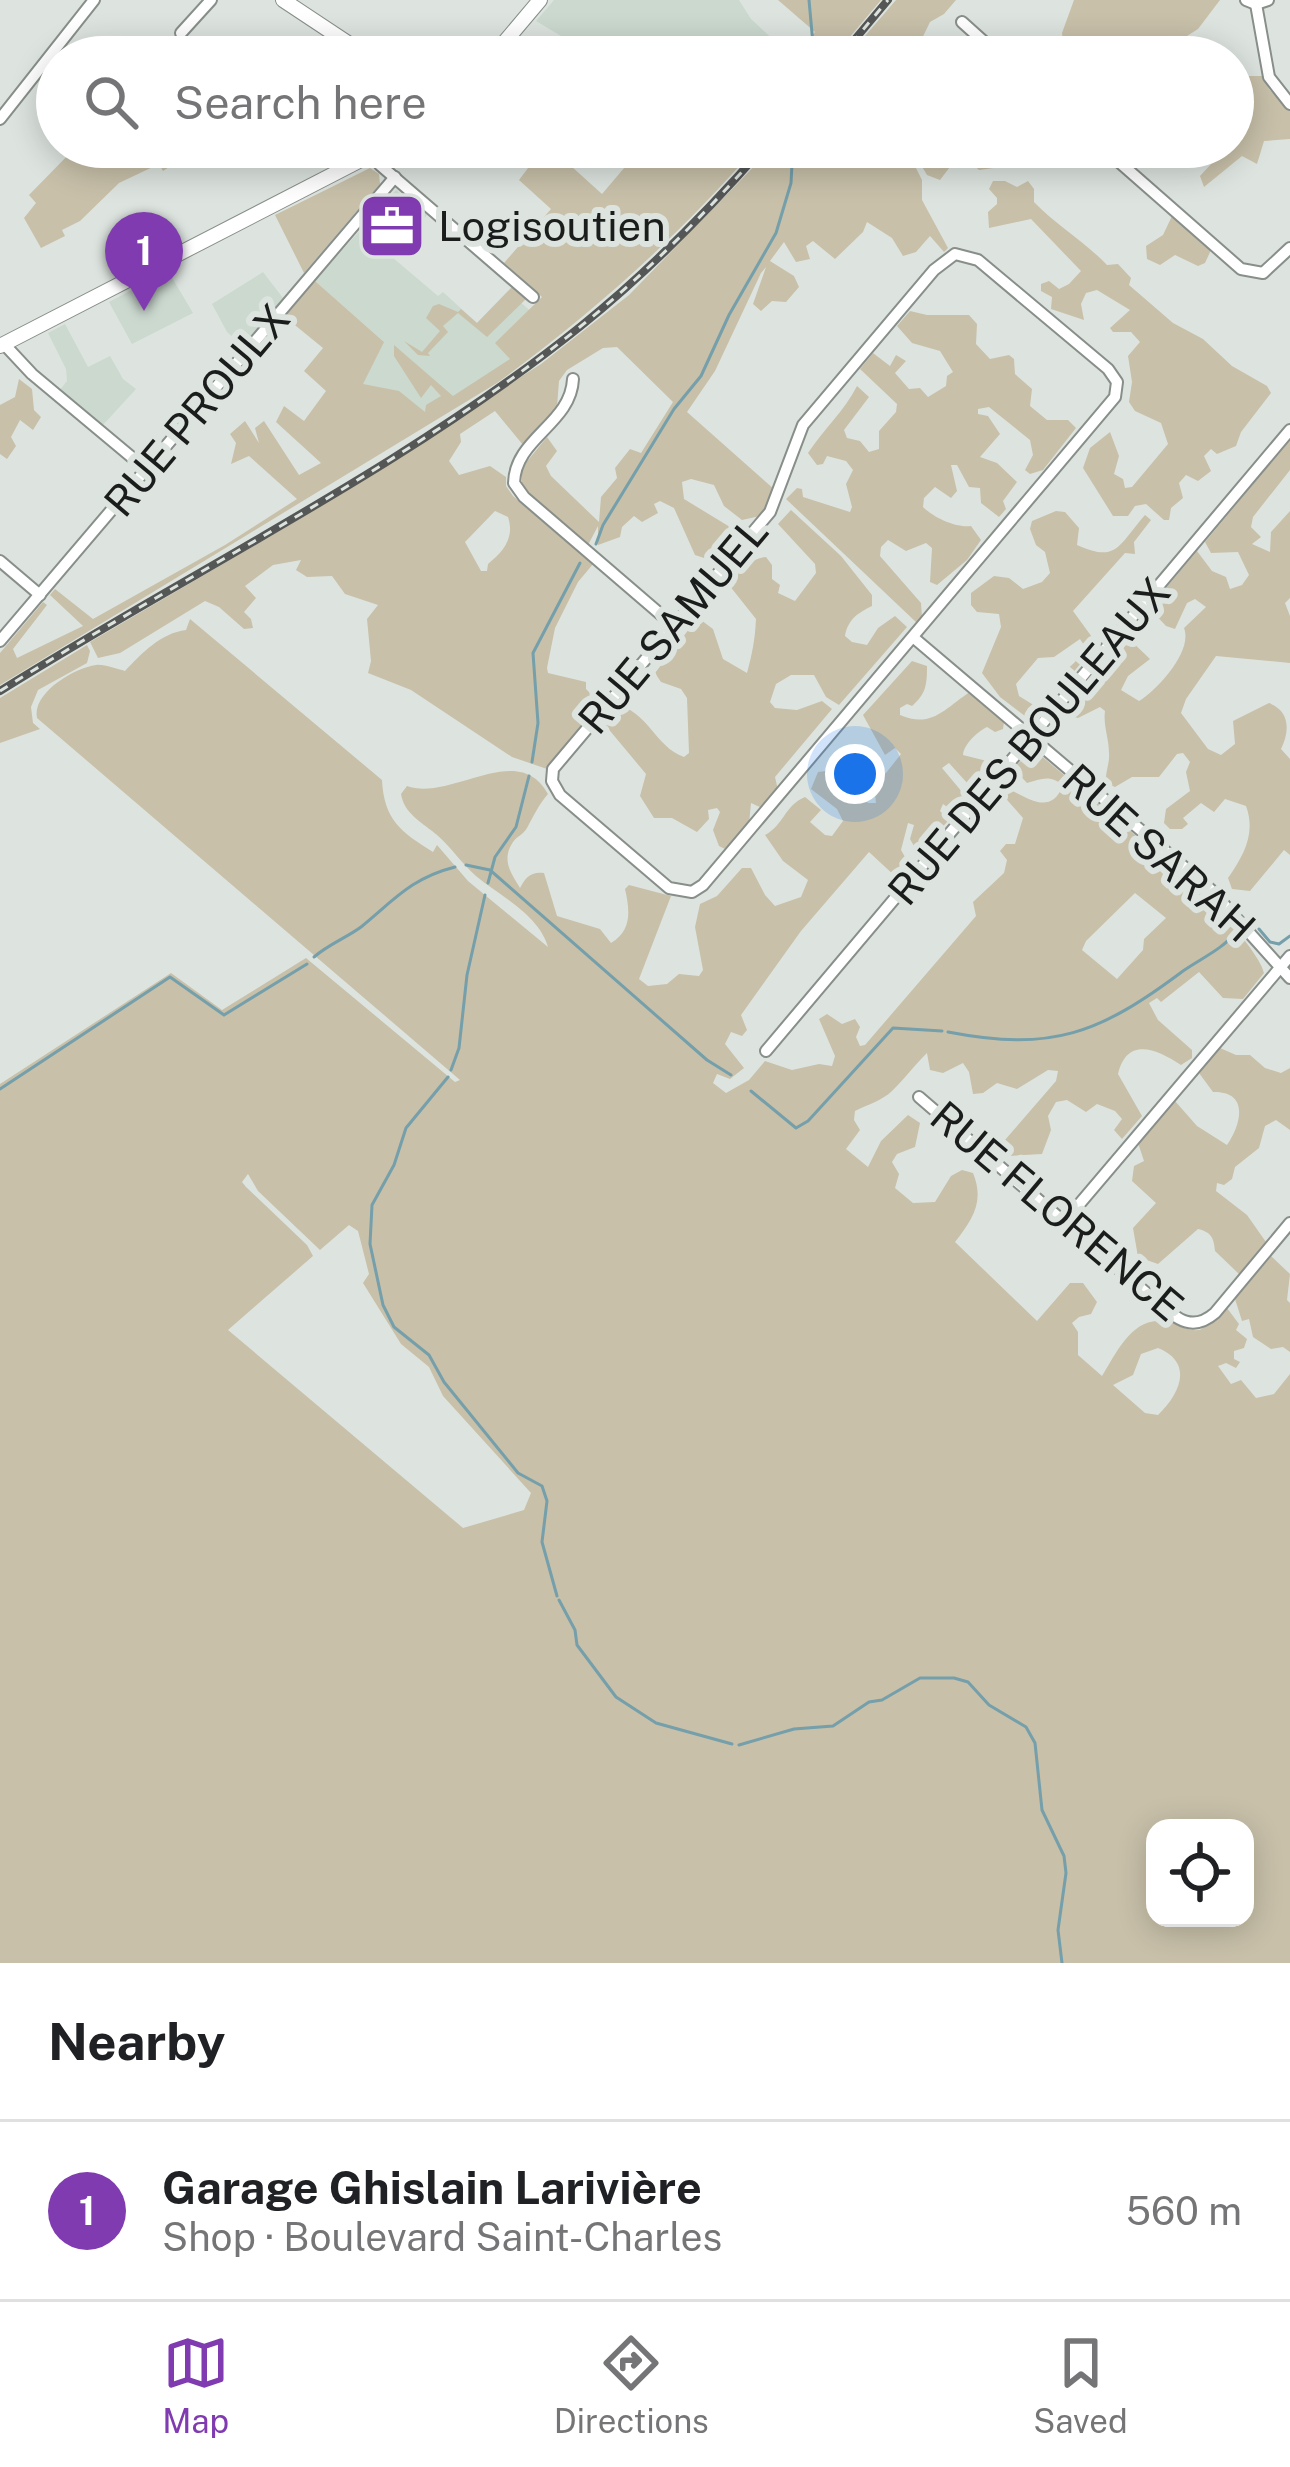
<!DOCTYPE html>
<html lang="en">
<head>
<meta charset="utf-8">
<style>
  :root { --surface:#fff; --page:#f6f6f6; --text:#202124; --muted:#757577; --line:#e0e0e0; --accent:#7f3baf }
  body { margin:0; font-family:"Public Sans",sans-serif; background:var(--page); color:var(--text) }
  .controls { position:absolute; right:36px; bottom:36px; display:grid; overflow:hidden; border-radius:24px; box-shadow:0 6px 30px #0003 }
  .controls button { width:108px; height:108px; display:grid; place-items:center; padding:0; border:0; border-bottom:3px solid var(--line); background:var(--surface); color:var(--text); font:60px sans-serif }
  .you { position:absolute; left:855px; top:774px; width:42px; height:42px; margin:-30px; border:9px solid #fff; border-radius:50%; background:#1a73e8; box-shadow:0 0 0 18px #1a73e833 }
  .badge { display:grid; place-items:center; width:78px; height:78px; border-radius:50%; background:var(--accent); color:#fff; font-size:39px; font-weight:700 }
  .pin { position:absolute; translate:-50% -99px; filter:drop-shadow(0 3px 6px #0008) }
  .pin::after { content:''; position:absolute; top:63px; width:42px; height:36px; background:inherit; clip-path:polygon(0 0,100% 0,50% 100%) }
  .list { margin:0; padding:0; list-style:none }
  h2 { display:flex; justify-content:space-between; align-items:center; height:156px; margin:0; padding:0 48px; font-size:51px }
  h2 small { font-size:39px; font-weight:400; color:var(--muted) }
  .list li { display:grid; grid-template-columns:78px 1fr auto; gap:36px; align-items:center; box-sizing:border-box; height:180px; padding:0 48px; border-top:3px solid var(--line) }
  .list b { display:block; font-size:45px; white-space:nowrap }
  .list p { margin:0; font-size:39px; white-space:nowrap; color:var(--muted) }
  .list em { font-size:39px; font-style:normal; color:var(--muted) }
  .icon { flex:none; width:66px; height:66px; fill:none; stroke:currentColor; stroke-width:2; stroke-linecap:round; stroke-linejoin:round }
  .map { position:relative; flex:none; width:1290px; height:1963px; overflow:hidden }
  .search { position:absolute; background:var(--surface); box-shadow:0 6px 30px #0003; left:36px; right:36px; top:36px; height:132px; display:flex; align-items:center; gap:30px; box-sizing:border-box; padding:0 42px; border-radius:66px; color:var(--muted); font-size:45px }
  .sheet { height:336px; background:var(--surface) }
  nav { display:flex; justify-content:space-around; align-items:center; box-sizing:border-box; height:168px; border-top:3px solid var(--line); background:var(--surface); font-size:33px; color:var(--muted) }
  nav a { display:grid; justify-items:center; gap:6px }
  nav .on { color:var(--accent) }
  .map>svg:first-child { display:block }
</style>
</head>
<body>
<div class="map">
<svg width="1290" height="1963" viewBox="0 0 1290 1963">
  <rect width="100%" height="100%" fill="#dde4df"/>
  <g fill="#cbd9cf">
    <path d="M554 0H739L751 19 792 57H596L536 21Z"/>
    <path d="M396 190 427 215 392 257 438 296 443 292 477 323 508 291 555 333 410 429 362 384 383 341 315 281Z"/>
    <path d="M168 271 193 313 132 344 109 302Z"/>
    <path d="M263 272 283 298 243 346 227 332 212 304Z"/>
    <path d="M65 324 88 367 110 356 123 379 136 389 102 426 59 391 67 381 66 369 48 333Z"/>
  </g>
  <g fill="#c8c0a9" fill-rule="evenodd">
    <path d="M778 0H881L833 57H795L815 32Z"/>
    <path d="M896 0H956L944 14 930 22 913 57H847Z"/>
    <path d="M1074 0H1220L1198 29 1154 57H1065L1062 33Z"/>
    <path d="M1246 76H1263L1269 89 1290 111V139L1264 141 1257 164 1242 156 1204 187 1200 176 1227 147H1233V108Z"/>
    <path d="M76 147H199L163 171 159 164 119 183 80 221 62 230 65 236 41 248 24 218 36 203 29 195Z"/>
    <path d="M544 147H550L602 194 642 147H700L717 162 734 147H756C678 237 593 313 497 383L0 685V653L43 602 47 605 13 649 17 658 83 626 50 595 55 589 93 619 225 545 297 499 249 456 231 464 236 443 230 434 245 421 259 443 255 428 264 421 299 475 321 463 276 422 284 406 304 421 326 391 304 371 323 348 285 317 315 281 384 342 363 384 399 391 425 412 426 405 441 396 431 385 421 398 394 356V345L453 396 510 359 495 343 542 297 504 263 551 209 519 180Z"/>
    <path d="M773 147H983L993 168 979 170 964 155 956 159 940 180 927 175 920 163 915 166 922 180V200L948 248 944 252 930 236 916 252 903 256 892 238 867 222 863 232 835 259 813 241 806 246 810 259 796 262 784 242 770 261 794 276 799 287 786 302 772 301 761 311 753 304 766 267 761 273 715 371 687 412 775 490 760 516 742 520 724 506 714 485 691 479 682 482 684 499 730 527 747 530 719 563 695 555 674 508 660 501 654 504 658 513 642 522 634 516 622 527 620 537 598 545V526L588 545 523 488 520 470 547 437 557 451 546 466 551 476 599 522 601 497 617 478 615 468 630 449 641 453 673 402 617 347 603 348 567 370 559 381 557 407 523 445 495 411 460 434 461 442 449 461 459 475 490 466 506 477V486L513 496 593 564 578 582 555 628 547 668 548 673 586 682V689L600 703 547 769 512 757 411 690 368 673 371 661 367 619 378 605 345 594 332 576 307 577 296 570 301 560 273 565 245 586 256 598 244 612 251 619 253 628 244 629 219 607 205 601 120 653 98 658 90 642 291 524 541 364 629 295ZM495 511 508 517C515 538 503 552 488 564L487 571H481L465 542Z"/>
    <path d="M370 168 379 174 380 184 304 273 275 215Z"/>
    <path d="M993 181H1005L1017 187 1028 181 1034 189V202C1056 225 1084 241 1107 265L1118 264 1131 278 1129 285 1173 323 1203 339 1232 366 1267 386 1271 393 1241 432 1236 446 1217 454 1211 449 1204 456 1211 471 1198 481 1186 475 1179 483 1183 498 1171 508 1169 520H1164L1146 504 1135 506 1128 516H1113L1083 468 1090 448 1110 432 1119 456 1114 474 1123 479 1125 488 1132 487 1168 444 1161 423 1135 411 1129 402 1132 382 1128 356 1140 342 1131 332H1113L1110 328 1130 310 1097 290 1086 293 1081 304 1084 320 1051 309 1052 297 1041 291V284L1049 281 1059 289 1069 284 1081 271 1031 219 989 228 988 212 997 204V198L989 189Z"/>
    <path d="M1172 216 1211 250 1205 263 1198 266 1175 255 1160 265 1147 259 1146 246 1163 235Z"/>
    <path d="M512 287 526 299 487 337 458 313 443 326 448 332 428 353 430 356 418 355 404 341 422 352 440 331 426 318 433 306 439 304 458 312 461 309 477 323Z"/>
    <path d="M910 311 927 315H969L977 324 976 344 990 359 1009 355 1014 359 1015 374 1032 389 1030 406 1047 420H1068L1076 428 1043 470 1030 474 1025 470 1033 455 1030 440 989 407 978 409V414L988 416 1000 434 980 457 997 463 1017 482 1003 501 1006 509 999 517 981 503 980 488 969 487 957 465H951L957 491 951 498 935 487 924 498 923 507C933 517 955 528 971 526L981 540 967 560 937 585 930 582 932 548 926 543 906 551 888 540 881 547 880 556 921 603 922 617 917 623 786 499 797 488 802 489 803 497 850 512 852 507 846 484 853 470 846 461 827 456 823 464 817 465 808 453C824 429 845 410 857 386L869 397 844 430 847 438 860 441 869 452 879 449V431L896 412 897 404 860 369 873 353 890 366 896 355 906 361 895 373 909 389 920 388 928 397 946 386 947 376 953 372 940 351 912 343 897 326Z"/>
    <path d="M19 379 32 389 34 410 41 417 33 430 20 420 11 437 16 446 7 459 0 454V405L15 397Z"/>
    <path d="M1290 440V470L1253 517 1251 527 1261 537 1252 544 1270 552 1271 532 1290 511V598L1285 603 1290 616V663L1216 656 1186 699 1181 713 1208 749 1221 755 1235 744 1233 721 1269 703C1290 711 1290 731 1281 749L1290 759V855L1284 850 1250 891 1232 889 1228 878C1244 855 1256 833 1246 806L1225 799 1214 812 1201 803 1183 818 1188 824 1182 829H1170L1164 823 1166 809 1190 791 1186 772 1190 762 1183 753 1177 754 1159 777H1132L1115 787 1106 783C1105 772 1110 763 1109 753 1109 738 1103 726 1105 711L1100 707 1078 718 1068 715V705L1126 636 1150 659 1128 676 1121 690 1139 701C1158 689 1193 651 1184 628L1206 607 1195 599 1187 603 1175 629 1166 626 1149 608 1197 551 1212 571 1226 577 1230 589 1242 585 1249 575 1238 552 1211 553 1205 542Z"/>
    <path d="M791 510 841 556 872 595V606C858 613 848 619 845 636L852 642 867 645 878 628 895 616 907 627 839 705 826 697 814 675H791L776 684 770 702 775 708 797 710 822 701 832 709 775 777 778 790 762 808 751 803 749 824 727 850 719 846 713 830 720 812 717 808 708 810 709 819 697 832 672 818H654L640 796 646 774 601 720 614 704C648 710 655 747 684 757L689 753 687 698 681 689 661 682 655 673 693 624 701 620 713 629 723 659 747 673C752 654 755 640 756 619L729 585C735 572 752 558 766 557L772 565V579L780 585 778 593 795 601 816 573 815 564 778 524Z"/>
    <path d="M1056 511 1065 512 1079 528 1077 545C1117 563 1118 546 1145 515L1151 520 1134 542 1135 554 1125 553 1073 611 1097 644 1066 681 1061 675 1075 662 1084 645 1080 639 1054 657 1038 658 1016 684 1019 696 1040 709 1029 719 1000 697 982 673 1001 627 999 614 977 612 971 605V593L994 576 1009 578 1023 589 1042 582 1050 573 1045 552 1036 545 1030 529 1032 521Z"/>
    <path d="M190 619 382 780C384 820 401 832 433 852L437 845 468 881 548 947C539 915 500 896 476 876 462 864 452 848 437 835 423 823 404 814 401 794L407 786C451 802 518 739 548 794 538 806 534 815 527 828 523 835 517 836 513 842 501 860 511 873 520 888 525 878 531 871 544 873L557 916 600 929 611 943C632 930 630 911 625 889L629 885 671 896 639 979 648 986 667 984 679 974 699 976 703 970 695 927 700 904 717 896 742 868H751L765 895 775 906 801 897 808 880 783 861 765 835C783 826 785 805 805 797L821 810 810 822 825 835 832 836 843 821 837 809 811 789 818 772 841 769 868 803H876L873 777 886 773 901 754 895 748 885 755 863 715 912 661 927 666C927 685 926 694 912 706L907 704 900 708V715C932 729 945 708 970 692L1004 722 1003 729 995 732 987 727C977 732 964 744 963 755L991 762V771L968 784 949 763 942 768 968 799 962 811 954 812 943 804 940 811 949 820 918 853 910 839 914 825 908 823 901 850 909 864 896 877 869 852 801 931 741 1015 747 1030 742 1036 731 1032 725 1044 744 1068 730 1079 717 1074 713 1083 726 1093 749 1080 765 1061 792 1070 819 1064 832 1066 835 1056 819 1019 827 1014 842 1024 855 1019 860 1027 856 1037 860 1046 865 1045 976 916 973 902 1004 873 1007 860 1000 851 1006 844H1015L1023 818 1000 792 1005 788C1026 795 1049 818 1063 786 1052 774 1040 779 1027 783L1013 768 1029 754H1039L1199 889C1215 904 1261 955 1264 973L1243 999 1223 998 1199 972 1161 1002 1157 998 1149 1003 1158 1020 1192 1050V1058L1181 1065C1157 1049 1127 1036 1118 1074L1142 1116 1122 1139 1114 1130 1122 1119 1115 1111 1097 1104 1086 1112 1067 1100 1056 1102 1048 1116 1051 1130 1042 1154 1008 1156 998 1148 1056 1081 1058 1071 1048 1070 1017 1089 997 1083 983 1093 973 1094 969 1072 963 1063 943 1073 930 1070 927 1053C914 1066 905 1078 892 1091 883 1100 867 1105 855 1111L854 1120 860 1130 846 1149 868 1167 881 1141 908 1115 920 1123 915 1147 897 1154 892 1162 899 1174 895 1188 913 1203 935 1202 951 1176 962 1170 973 1173C985 1202 972 1220 955 1242L1037 1321 1070 1283H1083L1097 1302 1091 1314 1079 1317 1072 1323 1078 1332V1355L1102 1376C1118 1351 1134 1311 1173 1323 1184 1327 1187 1331 1200 1330L1227 1308 1239 1324 1236 1330 1247 1339 1244 1348 1234 1351V1359L1240 1362 1236 1368 1226 1363 1218 1366 1231 1384 1241 1380 1256 1398 1274 1394 1290 1374V1963H0V1084L171 973 222 1010 306 958 455 1082 460 1080 37 718C32 693 74 668 96 665 104 664 117 669 125 671 142 653 161 633 186 630ZM1135 893 1166 918 1144 939 1143 950 1117 979 1082 950 1086 941ZM248 1174 258 1191 320 1250 349 1225 358 1231 369 1274 363 1283 401 1344 429 1367 443 1396 531 1493 524 1510 463 1528 228 1330 313 1256 307 1245 246 1187 242 1182ZM1158 1348C1195 1363 1179 1395 1158 1415L1145 1413 1113 1385 1133 1375 1141 1354ZM1155 1828H1245V1918H1155Z"/>
    <path d="M87 645 90 651 87 663 38 690 31 707 33 723 40 729 0 743V698Z"/>
    <path d="M1220 1048 1236 1055H1250L1265 1068 1281 1073 1290 1068V1130L1276 1120 1265 1126 1259 1148 1235 1167 1232 1179 1224 1185 1217 1183 1216 1191 1247 1215 1266 1242 1239 1274 1215 1251C1214 1238 1211 1232 1198 1229L1158 1264 1138 1257 1133 1228 1156 1203 1132 1181 1134 1166 1144 1161 1138 1143 1175 1101 1197 1126 1227 1145C1241 1125 1250 1091 1213 1092L1199 1073Z"/>
    <path d="M1271 1256 1290 1274 1287 1300 1290 1303V1352L1283 1347 1271 1349 1253 1337 1249 1319 1242 1321 1235 1299Z"/>
  </g>
  <g fill="none" stroke-linecap="round" stroke-linejoin="round">
    <g stroke="#749fab" stroke-width="3">
      <path d="M808 57 813 44 809 0"/>
      <path d="M596 544 603 525 674 409 701 376 729 315 776 233 791 183 792 164 785 147"/>
      <path d="M532 762 538 723 533 653 580 563"/>
      <path d="M466 865 490 870 707 1060 731 1075"/>
      <path d="M488 883 495 857 516 827 529 776"/>
      <path d="M1259 929 1270 942 1279 944 1290 936"/>
      <path d="M314 957C329 944 346 938 361 927 393 901 411 878 455 867"/>
      <path d="M948 1032C1052 1052 1099 1034 1183 971 1200 959 1223 949 1236 932"/>
      <path d="M451 1070 459 1048 467 975 485 895"/>
      <path d="M448 1077 406 1128 394 1165 372 1205 370 1244 383 1305 394 1327 429 1355 444 1382 518 1473 542 1486 547 1501 542 1542 557 1596"/>
      <path d="M0 1089 170 977 224 1015 307 964"/>
      <path d="M751 1091 796 1128 808 1121 893 1028 942 1031"/>
      <path d="M559 1600 575 1630 577 1645 616 1697 656 1723 732 1744"/>
      <path d="M739 1745 794 1729 833 1726 869 1702 882 1700 920 1678H954L968 1682 989 1705 1026 1727 1035 1743 1042 1810 1064 1856 1066 1873 1058 1930 1062 1963"/>
    </g>
    <g stroke="#888e89" stroke-width="14">
      <g id="minor">
        <path d="M1246 0 1256 4 1268 0"/>
        <path d="M1256 4 1269 77 1290 104"/>
        <path d="M962 22 1001 57"/>
        <path d="M181 33 211 0"/>
        <path d="M0 119 94 0"/>
        <path d="M1102 147 1241 269 1263 273 1290 248"/>
        <path d="M373 154 380 165 533 297"/>
        <path d="M955 254 978 260 1108 369 1117 382 1115 397 703 885 692 892 669 888 560 795 552 781 553 769 770 512 803 425 934 270Z"/>
        <path d="M4 344 32 374 147 470"/>
        <path d="M573 379C571 424 515 438 514 483L524 497 673 625"/>
        <path d="M0 561 40 595"/>
        <path d="M914 638 1210 889 1290 978"/>
        <path d="M0 641 395 177"/>
        <path d="M766 1051 1290 430"/>
        <path d="M919 1097 1158 1303C1178 1320 1193 1332 1215 1313L1290 1223"/>
        <path d="M1065 1221 1290 956"/>
      </g>
    </g>
    <g stroke="#888e89" stroke-width="16">
      <g id="tertiary">
        <path d="M283 0 369 57"/>
        <path d="M492 57 540 0"/>
        <path d="M0 346 386 147"/>
      </g>
    </g>
    <use href="#minor" stroke="#fff" stroke-width="10"/>
    <use href="#tertiary" stroke="#fff" stroke-width="14"/>
    <g stroke="#545755" stroke-width="8">
      <g id="rail">
        <path d="M840 57 888 0"/>
        <path d="M0 691C193 570 403 469 581 326 648 272 708 211 764 147"/>
      </g>
    </g>
    <use href="#rail" stroke="#dde4df" stroke-width="3" stroke-dasharray="9" stroke-linecap="butt"/>
  </g>
  <defs>
    <g id="office-square" transform="scale(3.45)"><rect x="-9" y="-9" width="18" height="18" rx="4" fill="#7f3baf" stroke="#dde4df"/><path d="M-6-3h4V-5.5h4V-3h4V5H-6ZM-1-4.5V-3h2v-1.5ZM-6 0V1H6V0Z" fill="#fff"/></g>
  </defs>
  <g fill-rule="evenodd">
    <use href="#office-square" x="392" y="226"/>
  </g>
  <g text-anchor="middle" stroke-width="12" stroke-linejoin="round" paint-order="stroke">
    <g font-size="42" fill="#1b1d1c" stroke="#dde4df" text-anchor="start">
      <text x="438" y="241">Logisoutien</text>
    </g>
    <g font-size="42" fill="#1b1d1c" stroke="#dde4df">
      <text transform="translate(197 410) rotate(-50)" y="15">RUE PROULX</text>
      <text transform="translate(673 625) rotate(-50)" y="15">RUE SAMUEL</text>
      <text transform="translate(1029 741) rotate(-50)" y="15">RUE DES BOULEAUX</text>
      <text transform="translate(1159 853) rotate(42)" y="15">RUE SARAH</text>
      <text transform="translate(1057 1211) rotate(40)" y="15">RUE FLORENCE</text>
    </g>
  </g>
</svg>
<div class="controls">
<button><svg class="icon" aria-label="locate" viewBox="0 0 24 24"><circle cx="12" cy="12" r="6"/><path d="M12 2v4M12 18v4M2 12h4M18 12h4"/></svg></button>
</div>
<div class="you"></div>
<div class="pin badge" style="left:144px;top:311px">1</div>
<div class="search"><svg class="icon" aria-label="search" viewBox="0 0 24 24"><circle cx="10" cy="10" r="6"/><path d="M15 15l6 6"/></svg>Search here</div>
</div>
<section class="sheet">
<h2>Nearby<small></small></h2>
<ul class="list">
<li><span class="badge">1</span><div><b>Garage Ghislain Larivière</b><p>Shop · Boulevard Saint-Charles</p></div><em>560 m</em></li>
</ul>
</section>
<nav>
<a class="on"><svg class="icon" aria-label="map" viewBox="0 0 24 24"><path d="M3 6l6-2 6 2 6-2v14l-6 2-6-2-6 2zM9 4v14M15 6v14"/></svg>Map</a>
<a><svg class="icon" aria-label="directions" viewBox="0 0 24 24"><path d="M12 3l9 9-9 9-9-9zM9 14v-3h6M13 9l2 2-2 2"/></svg>Directions</a>
<a><svg class="icon" aria-label="saved" viewBox="0 0 24 24"><path d="M7 4h10v16l-5-4-5 4z"/></svg>Saved</a>
</nav>
</body>
</html>
